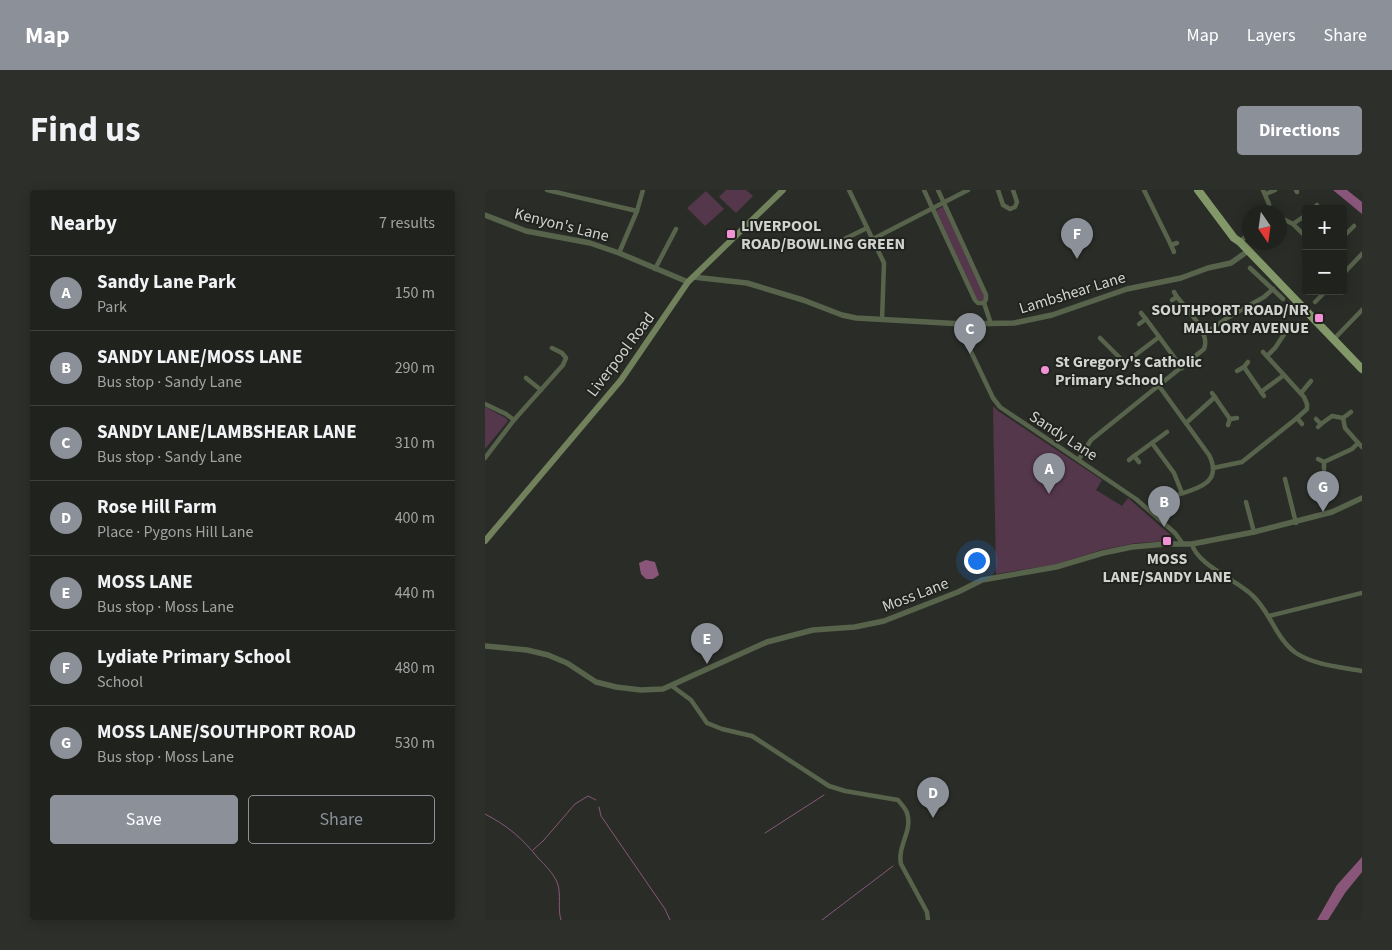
<!DOCTYPE html>
<html lang="en">
<head>
<meta charset="utf-8">
<style>
  :root { --surface:#20221d; --page:#2d2f2a; --text:#f1f3f6; --muted:#a2a4a4; --line:#3d3f3b; --accent:#8c9099 }
  body { margin:0; font-family:"Source Sans 3",sans-serif; background:var(--page); color:var(--text) }
  .controls { position:absolute; right:15px; top:15px; display:grid; overflow:hidden; border-radius:5px; box-shadow:0 2px 12px #0003 }
  .controls button { width:45px; height:45px; display:grid; place-items:center; padding:0; border:0; border-bottom:1px solid var(--line); background:var(--surface); color:var(--text); font:25px sans-serif }
  .compass { position:absolute; left:757px; top:15px; width:45px; height:45px; border-radius:50%; background:var(--surface); box-shadow:0 2px 12px #0003; rotate:167deg }
  .you { position:absolute; left:491px; top:370px; width:18px; height:18px; margin:-12px; border:4px solid #fff; border-radius:50%; background:#1a73e8; box-shadow:0 0 0 8px #1a73e833 }
  .badge { display:grid; place-items:center; width:32px; height:32px; border-radius:50%; background:var(--accent); color:#fff; font-size:16px; font-weight:700 }
  .pin { position:absolute; translate:-50% -41px; filter:drop-shadow(0 1px 2px #0008) }
  .pin::after { content:''; position:absolute; top:26px; width:18px; height:15px; background:inherit; clip-path:polygon(0 0,100% 0,50% 100%) }
  .list { margin:0; padding:0; list-style:none }
  h2 { display:flex; justify-content:space-between; align-items:center; height:65px; margin:0; padding:0 20px; font-size:21px }
  h2 small { font-size:16px; font-weight:400; color:var(--muted) }
  .list li { display:grid; grid-template-columns:32px 1fr auto; gap:15px; align-items:center; box-sizing:border-box; height:75px; padding:0 20px; border-top:1px solid var(--line) }
  .list b { display:block; font-size:19px; white-space:nowrap }
  .list p { margin:0; font-size:16px; white-space:nowrap; color:var(--muted) }
  .list em { font-size:16px; font-style:normal; color:var(--muted) }
  .actions { display:flex; gap:10px; padding:15px 20px }
  .actions a { flex:1; padding:11px 0; border:1px solid var(--accent); border-radius:5px; text-align:center; font-size:18px; color:var(--accent) }
  .actions .main { background:var(--accent); color:#fff }
  .map { position:relative; flex:none; width:877px; height:730px; overflow:hidden; border-radius:5px }
  header { display:flex; align-items:center; gap:30px; box-sizing:border-box; height:70px; padding:0 25px; background:var(--accent); color:#fff }
  header strong { font-size:24px }
  nav { display:flex; gap:28px; margin-inline-start:auto; font-size:18px }
  .intro { display:flex; align-items:center; justify-content:space-between; box-sizing:border-box; height:120px; padding:0 30px }
  h1 { margin:0; font-size:35px }
  .button { padding:12px 22px; border-radius:5px; background:var(--accent); color:#fff; font-size:18px; font-weight:700 }
  main { display:flex; gap:30px; padding:0 30px }
  aside { flex:1; background:var(--surface); border-radius:5px; box-shadow:0 2px 12px #0003 }
  .map>svg:first-child { display:block }
</style>
</head>
<body>
<header>
<strong>Map</strong>
<nav><a>Map</a><a>Layers</a><a>Share</a></nav>
</header>
<div class="intro"><h1>Find us</h1><a class="button">Directions</a></div>
<main>
<aside>
<h2>Nearby<small>7 results</small></h2>
<ul class="list">
<li><span class="badge">A</span><div><b>Sandy Lane Park</b><p>Park</p></div><em>150 m</em></li>
<li><span class="badge">B</span><div><b>SANDY LANE/MOSS LANE</b><p>Bus stop · Sandy Lane</p></div><em>290 m</em></li>
<li><span class="badge">C</span><div><b>SANDY LANE/LAMBSHEAR LANE</b><p>Bus stop · Sandy Lane</p></div><em>310 m</em></li>
<li><span class="badge">D</span><div><b>Rose Hill Farm</b><p>Place · Pygons Hill Lane</p></div><em>400 m</em></li>
<li><span class="badge">E</span><div><b>MOSS LANE</b><p>Bus stop · Moss Lane</p></div><em>440 m</em></li>
<li><span class="badge">F</span><div><b>Lydiate Primary School</b><p>School</p></div><em>480 m</em></li>
<li><span class="badge">G</span><div><b>MOSS LANE/SOUTHPORT ROAD</b><p>Bus stop · Moss Lane</p></div><em>530 m</em></li>
</ul>
<div class="actions"><a class="main">Save</a><a>Share</a></div>
</aside>
<div class="map">
<svg width="877" height="730" viewBox="0 0 877 730">
  <rect width="100%" height="100%" fill="#2a2d27"/>
  <g fill="#54374b">
    <path d="M241 0H261L268 6 251 23 234 7Z"/>
    <path d="M221 1 239 19 220 36 202 18Z"/>
    <path d="M459 16 498 100 500 108 497 111 493 110 489 105 450 21Z"/>
    <path d="M508 216 513 221 617 290 611 300 637 316 643 308 688 347 687 351 651 353 616 360 568 375 511 384Z"/>
    <path d="M0 217 21 228 23 231 0 259Z"/>
  </g>
  <g fill="#89567a">
    <path d="M848 0H862L877 12V24Z"/>
    <path d="M161 370 170 372 174 385 168 389H161L156 384 154 373Z"/>
    <path d="M877 667V682L860 703 843 730H832L852 695Z"/>
  </g>
  <g fill="none" stroke-linecap="round" stroke-linejoin="round">
    <g stroke="#89567a" stroke-width="1">
      <path d="M114 617 116 626 180 719 185 730"/>
      <path d="M0 624C23 636 37 648 53 668 60 675 68 683 72 692 77 705 72 718 76 730"/>
      <path d="M280 643 339 605"/>
      <path d="M48 660 58 651 90 614 103 606 111 610"/>
      <path d="M337 730 408 676"/>
    </g>
    <g stroke="#58634b" stroke-width="4.5">
      <path d="M62 0 152 21"/>
      <path d="M364 0 399 73 397 130"/>
      <path d="M439 0 490 110 493 113H499"/>
      <path d="M453 0 501 105V109L499 113 506 134"/>
      <path d="M513 0 518 15 525 19 530 17 532 12 528 0"/>
      <path d="M659 0 686 55"/>
      <path d="M778 0 784 14V22"/>
      <path d="M811 0 812 2"/>
      <path d="M781 4 790 0"/>
      <path d="M828 19 832 15"/>
      <path d="M794 27 808 34 821 47"/>
      <path d="M808 34 821 25"/>
      <path d="M858 41 861 44 869 36"/>
      <path d="M388 49 483 0"/>
      <path d="M755 52 764 43"/>
      <path d="M341 58 382 38"/>
      <path d="M689 62 686 55 692 53"/>
      <path d="M134 63 152 21 158 0"/>
      <path d="M819 72 821 71"/>
      <path d="M765 78 798 109"/>
      <path d="M170 79 191 39"/>
      <path d="M858 84 877 64"/>
      <path d="M687 110 692 107 689 102"/>
      <path d="M830 112 841 101"/>
      <path d="M661 129 697 178"/>
      <path d="M477 134 478 145 508 208 515 217 651 309 690 343 698 354"/>
      <path d="M654 134 661 129 656 123"/>
      <path d="M798 135 802 140 807 137"/>
      <path d="M719 144 742 128 779 107 788 99"/>
      <path d="M615 148 637 170 645 169 674 147"/>
      <path d="M848 150 877 120"/>
      <path d="M778 162 819 207 822 214V219L812 228 817 234"/>
      <path d="M782 166 790 158 802 140"/>
      <path d="M759 177 779 206"/>
      <path d="M752 181 759 177 763 172"/>
      <path d="M41 188 56 200"/>
      <path d="M776 202 799 185"/>
      <path d="M727 203 745 229"/>
      <path d="M816 203 826 191"/>
      <path d="M0 214 21 224 29 230"/>
      <path d="M866 222 858 228 860 238 877 257"/>
      <path d="M831 229 836 234 833 237"/>
      <path d="M701 233 730 207"/>
      <path d="M836 234 847 226 858 228"/>
      <path d="M743 235 745 229 752 228"/>
      <path d="M667 253 689 283 697 303"/>
      <path d="M649 266 682 242"/>
      <path d="M0 268 29 230 78 175 81 168 77 163 67 158"/>
      <path d="M594 269 606 250 719 159C726 143 702 119 692 107"/>
      <path d="M833 269 839 272V279"/>
      <path d="M644 270 649 266 654 272"/>
      <path d="M839 272 867 259 873 253"/>
      <path d="M728 278 757 272 812 228"/>
      <path d="M800 289 811 333"/>
      <path d="M761 312 769 342"/>
      <path d="M666 322C671 317 675 312 681 309 701 300 741 298 724 265L674 196"/>
      <path d="M707 354C712 375 752 390 767 405 785 421 791 449 811 463 829 475 856 477 877 481"/>
      <path d="M784 426 877 403"/>
      <path d="M187 496 206 510 222 533 237 539 267 546 344 596 360 601 413 610C416 614 421 619 422 623 428 641 412 656 416 674L442 722 443 730"/>
    </g>
    <g stroke="#58634b" stroke-width="5.5">
      <path d="M0 25 41 41 105 53 134 63 203 92"/>
      <path d="M208 87 262 93 318 110 357 125 371 128 478 134 529 133 567 125 642 99 696 88 723 78 746 73 763 61"/>
      <path d="M0 456 42 460 63 465 82 473 111 492 131 497 156 500 178 499 282 452 328 440 370 437 399 431 473 402 497 390 571 377 618 363 647 357 681 354H707L769 342 847 322 877 308"/>
    </g>
    <path stroke="#71815c" stroke-width="6" d="M0 351 136 190 203 92 298 0"/>
    <path stroke="#839868" stroke-width="8" d="M713 0 749 48 755 52 877 179"/>
  </g>
  <g fill="#f291d6" stroke="#21231e" stroke-width="2">
    <rect x="241" y="39" width="10" height="10" rx="2.5"/>
    <rect x="829" y="123" width="10" height="10" rx="2.5"/>
    <circle cx="560" cy="180" r="5"/>
    <rect x="677" y="346" width="10" height="10" rx="2.5"/>
  </g>
  <g text-anchor="middle" stroke-width="4" stroke-linejoin="round" paint-order="stroke">
    <g font-size="16" fill="#d1d3cf" stroke="#21231e">
      <text transform="translate(77 34) rotate(14)" y="6">Kenyon's Lane</text>
      <text transform="translate(587 102) rotate(-17)" y="6">Lambshear Lane</text>
      <text transform="translate(135 164) rotate(-53)" y="6">Liverpool Road</text>
      <text transform="translate(579 245) rotate(33)" y="6">Sandy Lane</text>
      <text transform="translate(430 404) rotate(-21)" y="6">Moss Lane</text>
    </g>
    <g font-size="16" font-weight="bold" fill="#d1d3cf" stroke="#21231e" text-anchor="start">
      <text x="256" y="41">LIVERPOOL<tspan x="256" dy="18">ROAD/BOWLING GREEN</tspan></text>
      <text x="824" y="125" text-anchor="end">SOUTHPORT ROAD/NR<tspan x="824" dy="18">MALLORY AVENUE</tspan></text>
      <text x="570" y="177">St Gregory's Catholic<tspan x="570" dy="18">Primary School</tspan></text>
      <text x="682" y="374" text-anchor="middle">MOSS<tspan x="682" dy="18">LANE/SANDY LANE</tspan></text>
    </g>
  </g>
</svg>
<div class="controls">
<button>+</button>
<button>−</button>
</div>
<svg class="compass" viewBox="-18 -18 36 36"><path d="M0-13l5 13h-10z" fill="#e53935"/><path d="M0 13l5-13h-10z" fill="#a2a4a4"/></svg>
<div class="you"></div>
<div class="pin badge" style="left:564px;top:304px">A</div>
<div class="pin badge" style="left:679px;top:337px">B</div>
<div class="pin badge" style="left:485px;top:164px">C</div>
<div class="pin badge" style="left:448px;top:628px">D</div>
<div class="pin badge" style="left:222px;top:474px">E</div>
<div class="pin badge" style="left:592px;top:69px">F</div>
<div class="pin badge" style="left:838px;top:322px">G</div>
</div>
</main>
</body>
</html>
